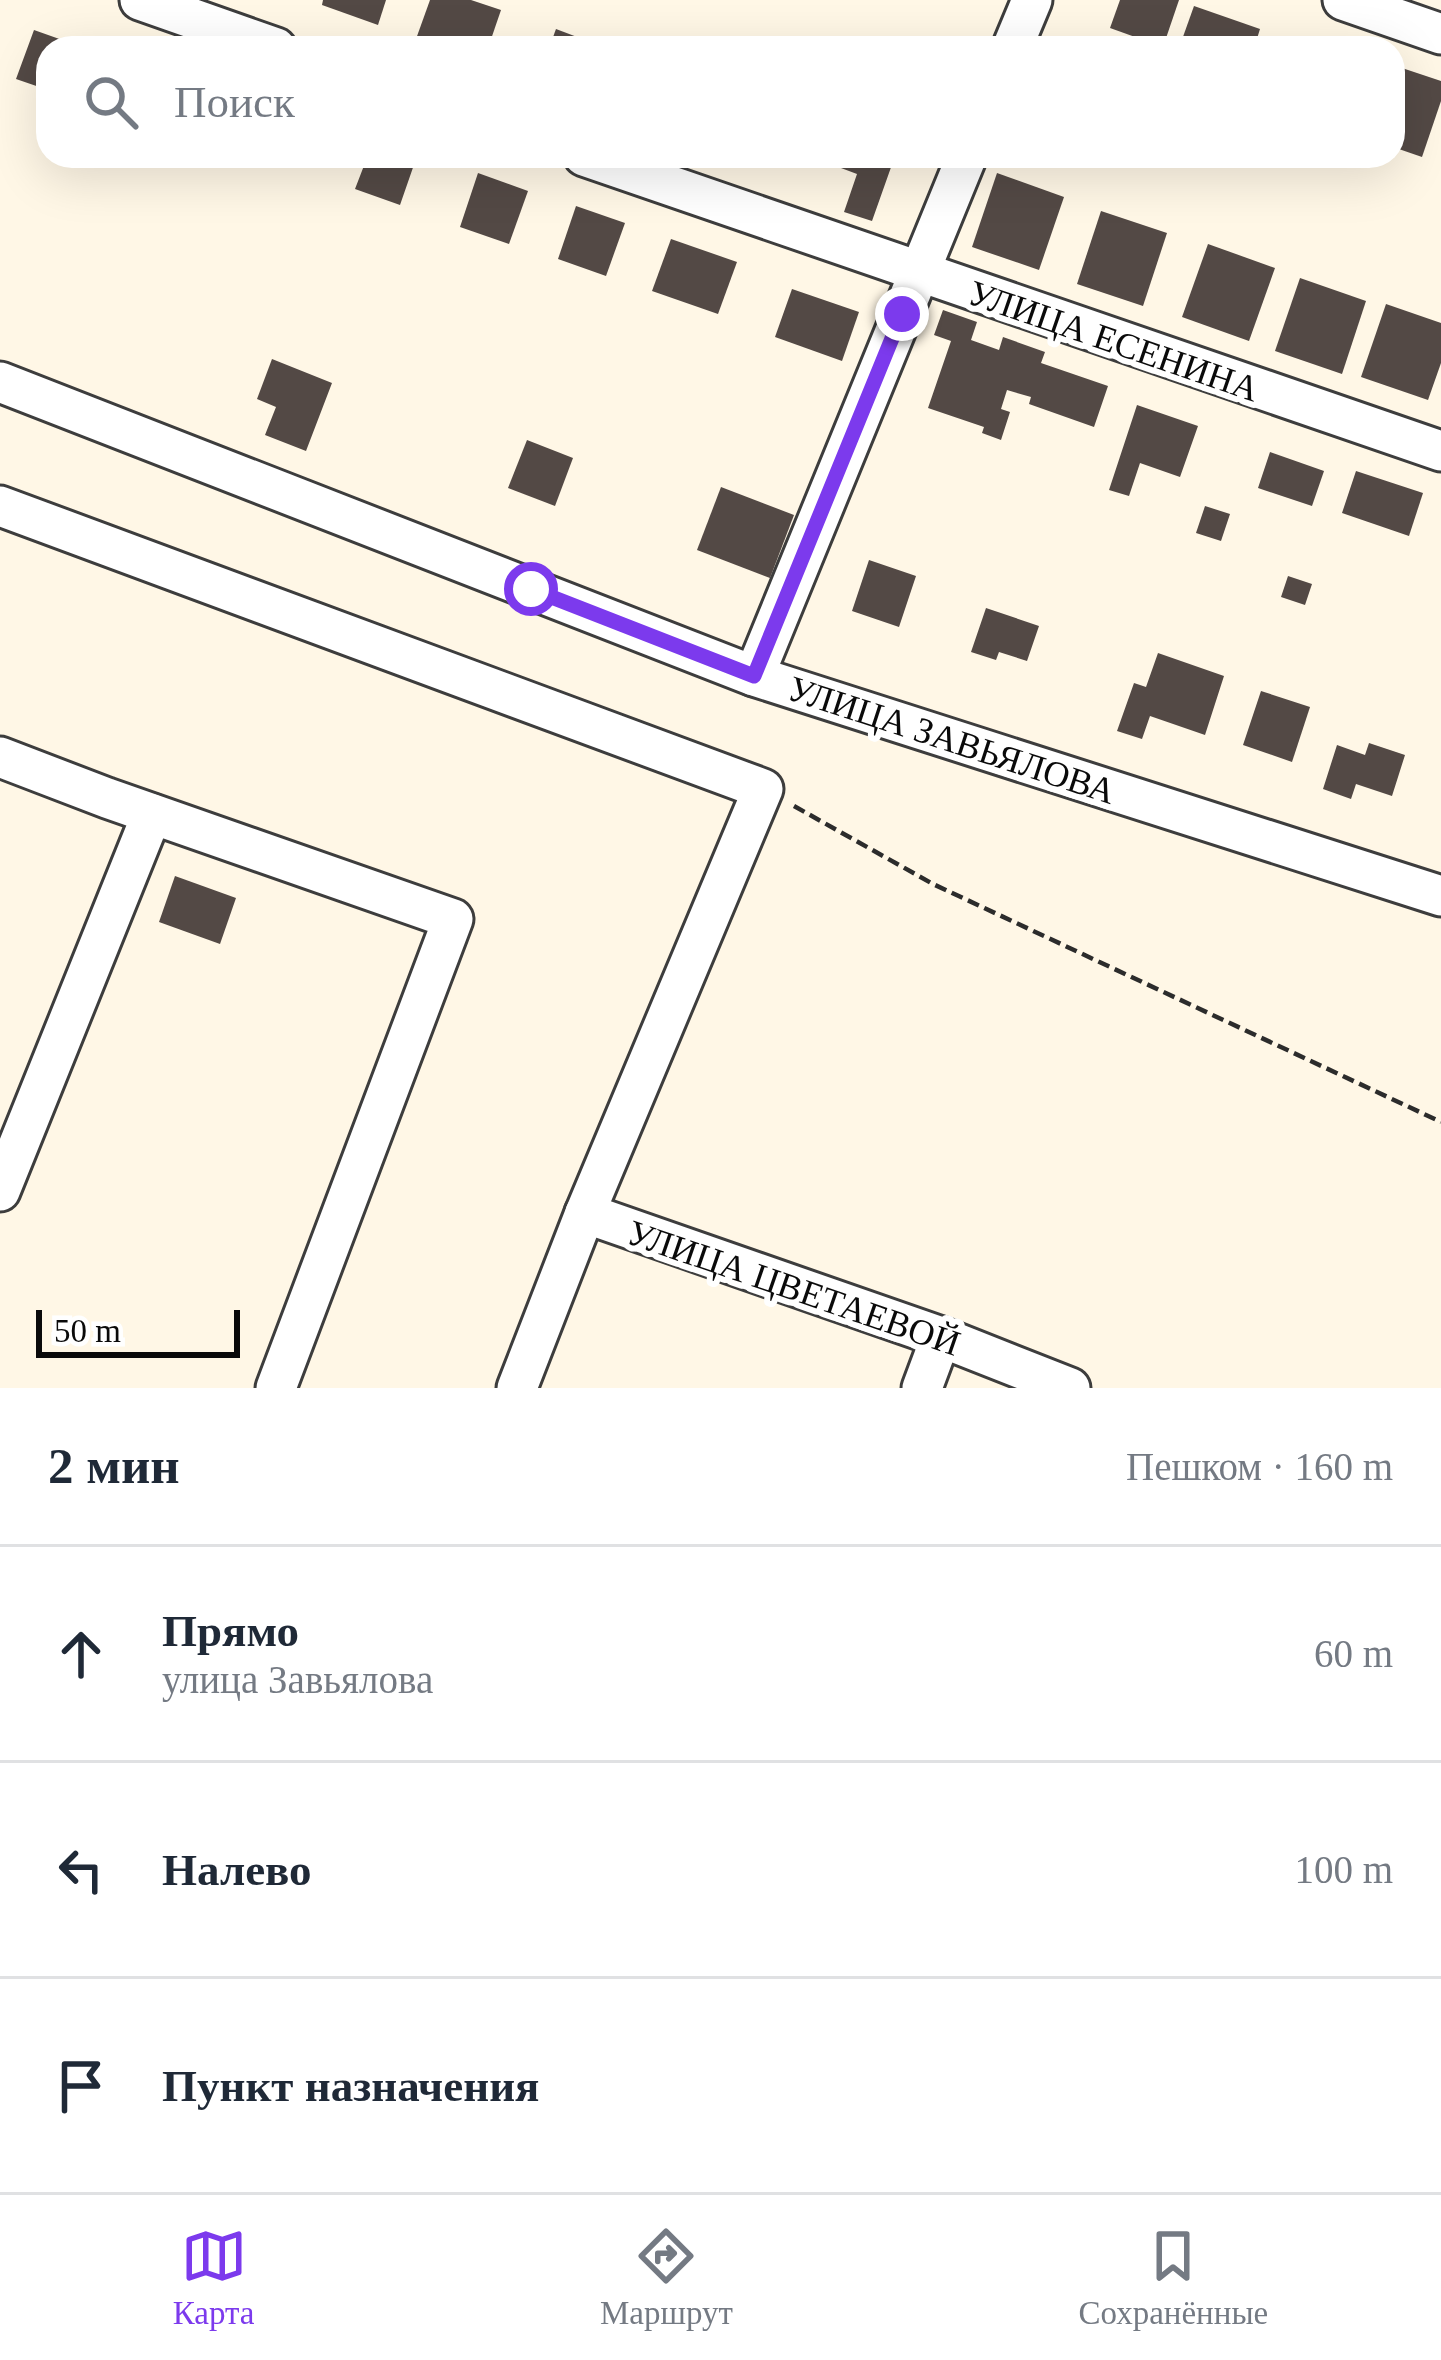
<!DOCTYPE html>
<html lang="ru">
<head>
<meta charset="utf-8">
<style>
  :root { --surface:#fff; --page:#f2f2f3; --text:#1f2937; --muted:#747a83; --line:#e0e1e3; --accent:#7c3aed }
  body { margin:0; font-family:"Times New Roman",serif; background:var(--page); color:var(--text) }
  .scale { position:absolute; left:36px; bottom:30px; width:204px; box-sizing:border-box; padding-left:12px; border:6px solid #0a0a0a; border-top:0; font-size:33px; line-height:42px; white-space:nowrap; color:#0a0a0a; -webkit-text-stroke:9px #fff; paint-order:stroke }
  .stop { position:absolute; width:36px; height:36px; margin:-27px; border:9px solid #7c3aed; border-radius:50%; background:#fff }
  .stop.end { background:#7c3aed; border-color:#fff; box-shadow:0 3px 12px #0008 }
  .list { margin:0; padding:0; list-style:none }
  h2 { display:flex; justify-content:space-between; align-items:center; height:156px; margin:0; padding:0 48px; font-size:51px }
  h2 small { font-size:39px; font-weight:400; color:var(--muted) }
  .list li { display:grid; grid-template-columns:78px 1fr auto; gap:36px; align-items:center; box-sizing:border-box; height:216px; padding:0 48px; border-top:3px solid var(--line) }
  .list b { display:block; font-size:45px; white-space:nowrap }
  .list p { margin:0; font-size:39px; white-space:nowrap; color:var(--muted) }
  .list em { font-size:39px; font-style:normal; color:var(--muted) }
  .icon { flex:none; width:66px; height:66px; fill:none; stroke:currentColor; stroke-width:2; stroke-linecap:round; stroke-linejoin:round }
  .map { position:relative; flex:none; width:1441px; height:1388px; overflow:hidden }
  .search { position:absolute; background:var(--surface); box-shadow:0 12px 48px #0002; left:36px; right:36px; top:36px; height:132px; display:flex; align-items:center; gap:30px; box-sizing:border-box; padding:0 42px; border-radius:36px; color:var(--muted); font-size:45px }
  .sheet { height:804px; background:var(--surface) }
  nav { display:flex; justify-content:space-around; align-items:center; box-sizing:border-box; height:168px; border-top:3px solid var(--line); background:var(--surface); font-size:33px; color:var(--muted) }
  nav a { display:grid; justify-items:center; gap:6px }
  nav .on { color:var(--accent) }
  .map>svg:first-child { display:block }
</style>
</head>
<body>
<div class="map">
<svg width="1441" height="1388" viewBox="0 0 1441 1388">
  <rect width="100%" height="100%" fill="#fff7e6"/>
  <g fill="#534945">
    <path d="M323 0H386L378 25 322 5Z"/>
    <path d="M430 0H471L501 10 488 48H442L416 39Z"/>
    <path d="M1120 0H1179L1163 47 1110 28Z"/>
    <path d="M1194 6 1260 29 1254 48H1179Z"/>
    <path d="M556 29 585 40 582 48H549Z"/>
    <path d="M34 30 82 47 48 48V90L16 79Z"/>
    <path d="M1393 65 1441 81V101L1422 157 1393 147Z"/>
    <path d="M346 156H417L400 205 355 189 365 163Z"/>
    <path d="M845 156H895L872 221 844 212 857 174 841 168Z"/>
    <path d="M478 173 528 191 509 244 460 227Z"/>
    <path d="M997 173 1064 197 1039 270 972 247Z"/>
    <path d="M576 206 625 223 606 276 558 259Z"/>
    <path d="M1101 211 1167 233 1143 306 1077 284Z"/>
    <path d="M671 239 737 262 718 314 652 291Z"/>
    <path d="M1208 244 1275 268 1249 341 1182 317Z"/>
    <path d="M1300 278 1366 301 1342 374 1275 351Z"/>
    <path d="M792 289 859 312 842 361 775 337Z"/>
    <path d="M1386 304 1441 323V363L1428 400 1361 377Z"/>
    <path d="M943 310 977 322 971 340 999 350 1003 337 1045 352 1041 363 1108 386 1094 427 1029 404 1031 397 1007 390 1001 409 1010 412 1001 440 982 433 984 427 928 408 951 341 934 335Z"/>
    <path d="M272 359 332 383 306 451 265 435 276 407 257 399Z"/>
    <path d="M1137 405 1198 426 1180 477 1140 463 1129 496 1109 490Z"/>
    <path d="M527 440 573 458 555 506 508 488Z"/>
    <path d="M1270 452 1324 471 1312 506 1258 488Z"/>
    <path d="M1356 471 1423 493 1409 536 1342 513Z"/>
    <path d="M721 487 794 515 770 578 697 550Z"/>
    <path d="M1205 506 1230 514 1221 541 1196 533Z"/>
    <path d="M869 560 916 576 899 627 852 611Z"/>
    <path d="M1288 576 1312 584 1305 605 1281 597Z"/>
    <path d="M986 608 1039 626 1027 661 999 652 996 660 971 652Z"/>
    <path d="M1158 653 1224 676 1205 735 1150 716 1142 739 1117 731 1134 683 1146 687Z"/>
    <path d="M1261 691 1310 707 1292 762 1243 745Z"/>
    <path d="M1369 743 1405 755 1392 796 1356 784 1351 799 1323 789 1337 745 1365 755Z"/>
    <path d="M175 876 236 898 220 944 159 922Z"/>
  </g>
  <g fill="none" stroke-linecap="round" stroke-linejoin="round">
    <g stroke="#3d3d3d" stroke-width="45">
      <g id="minor">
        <path d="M140 0 276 48"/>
        <path d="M1343 0 1441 34"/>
        <path d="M1012 48 1032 0"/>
        <path d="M584 156 1441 451"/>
        <path d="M0 382 754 676 1441 896"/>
        <path d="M0 506 763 789 585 1213 517 1388"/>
        <path d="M754 676 967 156"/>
        <path d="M0 757 107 798 453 919 276 1388"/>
        <path d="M0 1191 152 814"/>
        <path d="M585 1213 941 1337 1070 1388"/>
        <path d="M922 1388 941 1337"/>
      </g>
    </g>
    <path stroke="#2c2c2c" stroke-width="4.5" stroke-dasharray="12 6" stroke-linecap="butt" d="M794 806 933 884 1441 1122"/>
    <use href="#minor" stroke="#fff" stroke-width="39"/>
  </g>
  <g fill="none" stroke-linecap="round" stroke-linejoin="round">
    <path stroke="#7c3aed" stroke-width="15" d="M531 589 754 676 902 314"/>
  </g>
  <g text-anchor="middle" stroke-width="12" stroke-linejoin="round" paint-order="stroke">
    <g font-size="36" fill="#0a0a0a" stroke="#fff">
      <text transform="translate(1114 340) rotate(19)" y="13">УЛИЦА ЕСЕНИНА</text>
      <text transform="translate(952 739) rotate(18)" y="13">УЛИЦА ЗАВЬЯЛОВА</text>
      <text transform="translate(794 1287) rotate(19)" y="13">УЛИЦА ЦВЕТАЕВОЙ</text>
    </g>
  </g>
</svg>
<div class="scale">50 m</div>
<div class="stop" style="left:531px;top:589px"></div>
<div class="stop end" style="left:902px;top:314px"></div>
<div class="search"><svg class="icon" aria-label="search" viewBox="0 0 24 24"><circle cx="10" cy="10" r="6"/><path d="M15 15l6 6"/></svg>Поиск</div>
</div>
<section class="sheet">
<h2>2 мин<small>Пешком · 160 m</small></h2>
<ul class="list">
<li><svg class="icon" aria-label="ahead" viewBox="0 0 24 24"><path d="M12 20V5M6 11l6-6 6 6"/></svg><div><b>Прямо</b><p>улица Завьялова</p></div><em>60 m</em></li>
<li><svg class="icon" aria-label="left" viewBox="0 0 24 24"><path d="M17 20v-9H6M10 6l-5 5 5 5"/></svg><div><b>Налево</b></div><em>100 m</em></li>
<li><svg class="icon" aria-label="arrive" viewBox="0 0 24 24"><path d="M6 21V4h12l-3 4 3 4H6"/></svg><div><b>Пункт назначения</b></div></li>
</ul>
</section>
<nav>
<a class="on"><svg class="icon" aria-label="map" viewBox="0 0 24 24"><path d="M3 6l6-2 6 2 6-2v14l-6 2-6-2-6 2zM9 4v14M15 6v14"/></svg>Карта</a>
<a><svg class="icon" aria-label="directions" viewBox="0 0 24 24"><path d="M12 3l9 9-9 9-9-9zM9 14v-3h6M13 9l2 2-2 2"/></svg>Маршрут</a>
<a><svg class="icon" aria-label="saved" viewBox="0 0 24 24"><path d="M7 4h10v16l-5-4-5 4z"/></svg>Сохранённые</a>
</nav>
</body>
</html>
